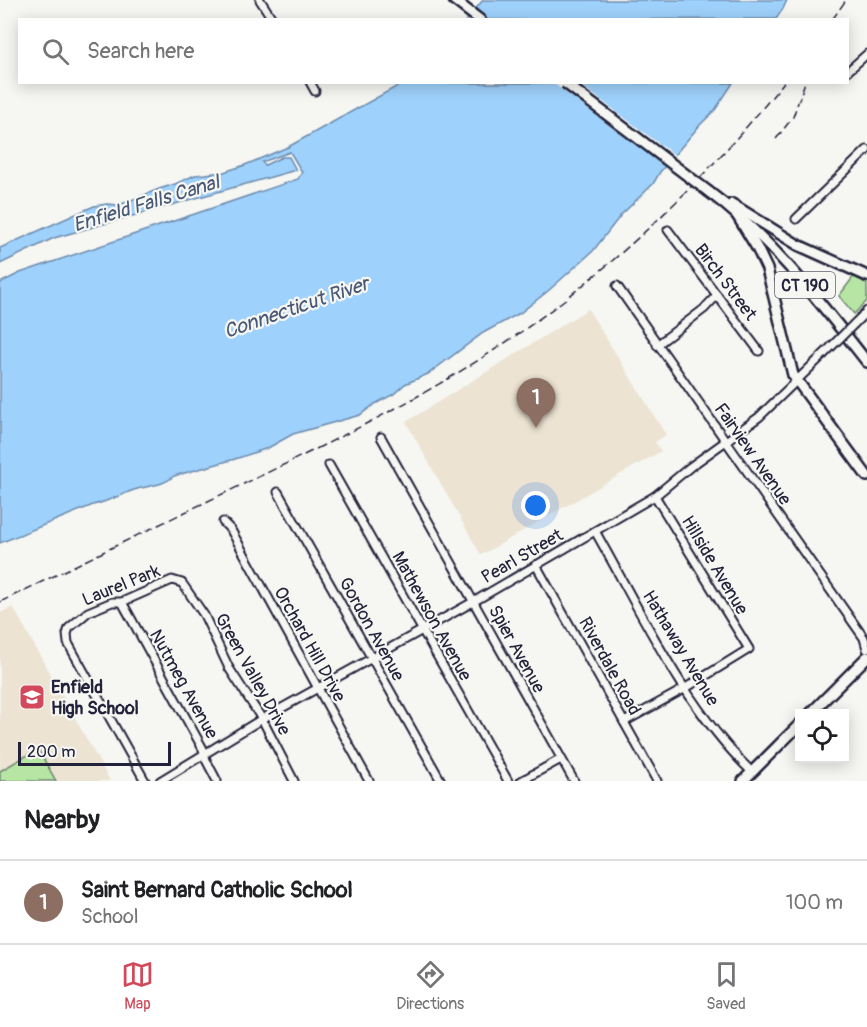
<!DOCTYPE html>
<html lang="en">
<head>
<meta charset="utf-8">
<style>
  :root { --surface:#fff; --page:#f6f6f6; --text:#202124; --muted:#757577; --line:#e0e0e0; --accent:#d1495b }
  body { margin:0; font-family:Pangolin,sans-serif; background:var(--page); color:var(--text) }
  .controls { position:absolute; right:18px; bottom:18px; display:grid; overflow:hidden; border-radius:0px; box-shadow:0 3px 15px #0003 }
  .controls button { width:54px; height:54px; display:grid; place-items:center; padding:0; border:0; border-bottom:2px solid var(--line); background:var(--surface); color:var(--text); font:30px sans-serif }
  .scale { position:absolute; left:18px; bottom:15px; width:153px; box-sizing:border-box; padding-left:6px; border:3px solid #22223b; border-top:0; font-size:16px; line-height:21px; white-space:nowrap; color:#22223b; -webkit-text-stroke:4px #f6f6f2; paint-order:stroke }
  .you { position:absolute; left:536px; top:506px; width:21px; height:21px; margin:-15px; border:4px solid #fff; border-radius:50%; background:#1a73e8; box-shadow:0 0 0 9px #1a73e833 }
  .badge { display:grid; place-items:center; width:39px; height:39px; border-radius:50%; background:var(--accent); color:#fff; font-size:20px; font-weight:700 }
  .pin { position:absolute; translate:-50% -50px; filter:drop-shadow(0 2px 3px #0008) }
  .pin::after { content:''; position:absolute; top:32px; width:21px; height:18px; background:inherit; clip-path:polygon(0 0,100% 0,50% 100%) }
  .list { margin:0; padding:0; list-style:none }
  h2 { display:flex; justify-content:space-between; align-items:center; height:78px; margin:0; padding:0 24px; font-size:26px }
  h2 small { font-size:20px; font-weight:400; color:var(--muted) }
  .list li { display:grid; grid-template-columns:39px 1fr auto; gap:18px; align-items:center; box-sizing:border-box; height:84px; padding:0 24px; border-top:2px solid var(--line) }
  .list b { display:block; font-size:22px; white-space:nowrap }
  .list p { margin:0; font-size:20px; white-space:nowrap; color:var(--muted) }
  .list em { font-size:20px; font-style:normal; color:var(--muted) }
  .icon { flex:none; width:33px; height:33px; fill:none; stroke:currentColor; stroke-width:2; stroke-linecap:round; stroke-linejoin:round }
  .map { position:relative; flex:none; width:867px; height:781px; overflow:hidden }
  .search { position:absolute; background:var(--surface); box-shadow:0 3px 15px #0003; left:18px; right:18px; top:18px; height:66px; display:flex; align-items:center; gap:15px; box-sizing:border-box; padding:0 21px; border-radius:0px; color:var(--muted); font-size:22px }
  .sheet { height:162px; background:var(--surface) }
  nav { display:flex; justify-content:space-around; align-items:center; box-sizing:border-box; height:84px; border-top:2px solid var(--line); background:var(--surface); font-size:16px; color:var(--muted) }
  nav a { display:grid; justify-items:center; gap:3px }
  nav .on { color:var(--accent) }
  .map>svg:first-child { display:block }
</style>
</head>
<body>
<div class="map">
<svg width="867" height="781" viewBox="0 0 867 781">
  <rect width="100%" height="100%" fill="#f6f6f2"/>
  <filter id="ink" filterUnits="userSpaceOnUse"><feTurbulence type="fractalNoise" baseFrequency=".0167" numOctaves="2"/><feDisplacementMap in="SourceGraphic" scale="12" xChannelSelector="R" yChannelSelector="G"/><feConvolveMatrix kernelMatrix="1 2 1 2 8 2 1 2 1" color-interpolation-filters="sRGB"/></filter>
  <g filter="url(#ink)">
    <g fill="#ece3d2">
      <path d="M588 309 666 435 655 442 661 451 481 555 406 422Z"/>
      <path d="M13 607 110 781H0V613Z"/>
    </g>
    <g fill="#b6e5a4" stroke="#6c8470" stroke-width="1.5">
      <path d="M854 276 867 284V301L854 314 839 296Z"/>
      <path d="M38 749 56 781H0V771Z"/>
    </g>
    <g fill="#9ed1fb" stroke="#6c8bae" stroke-width="1.5">
      <path d="M483 0H787L783 9 776 19 466 20Z"/>
      <path d="M403 83H733L715 110 700 125 660 172 653 184 621 215 593 251 548 291 520 313 483 333 428 374 405 384 394 394 375 404 360 415 293 434 268 448 235 459 174 476C162 487 147 485 134 490 120 495 107 502 93 505L0 543V283L20 273 298 179 302 172 290 152 262 162 265 165 282 157H289L296 170 54 238 0 264V248L94 206 107 204 119 205 159 189 175 184 195 175 224 172 245 165 288 147Z"/>
    </g>
    <path fill="#f6f6f2" d="M553 83H578L677 157 668 169Z"/>
    <g fill="none" stroke-linecap="round" stroke-linejoin="round">
      <g stroke="#22223b" stroke-width="11">
        <g id="minor">
          <path d="M260 0 273 20"/>
          <path d="M848 71 867 54"/>
          <path d="M310 82 315 91"/>
          <path d="M796 219 867 150"/>
          <path d="M668 230 759 351"/>
          <path d="M617 286 864 638 867 649"/>
          <path d="M854 324 867 311"/>
          <path d="M657 345 704 309 717 295"/>
          <path d="M381 437 574 781"/>
          <path d="M329 465 508 781"/>
          <path d="M278 492 441 781"/>
          <path d="M223 522 231 530 369 781"/>
          <path d="M595 531C641 612 685 708 752 772"/>
          <path d="M536 565 657 781"/>
          <path d="M122 602 203 749 206 760 217 781"/>
          <path d="M624 722 684 689 749 649 655 496"/>
          <path d="M145 781 68 643 67 634 69 628 88 612 112 602H122L172 580 182 583 204 615 229 668 262 719 294 781"/>
          <path d="M160 781 262 719 473 602 655 496 690 467 759 417 823 355"/>
          <path d="M521 781 561 759"/>
        </g>
      </g>
      <g stroke="#22223b" stroke-width="14">
        <g id="major">
          <path d="M454 0 480 20"/>
          <path d="M709 192C772 239 819 301 867 362"/>
          <path d="M732 204 798 245 867 276"/>
          <path d="M737 215 757 248 767 269 793 375 867 476"/>
          <path d="M810 714 867 657"/>
          <path d="M743 781 800 724"/>
        </g>
      </g>
      <use href="#minor" stroke="#f6f6f2" stroke-width="7"/>
      <use href="#major" stroke="#f6f6f2" stroke-width="9"/>
      <g stroke="#22223b" stroke-width="1.5" stroke-dasharray="9 4.5" stroke-linecap="butt">
        <path d="M832 20 846 0"/>
        <path d="M776 139 793 117 805 82"/>
        <path d="M0 602C69 569 137 535 206 502 314 450 422 401 521 332 620 262 708 177 784 82"/>
      </g>
      <g stroke="#22223b" stroke-width="11" stroke-linecap="butt">
        <path id="minor-bridge" d="M823 355 854 324"/>
      </g>
      <g stroke="#22223b" stroke-width="14" stroke-linecap="butt">
        <path id="major-bridge" d="M565 83 709 192"/>
      </g>
      <use href="#minor-bridge" stroke="#f6f6f2" stroke-width="7"/>
      <use href="#major-bridge" stroke="#f6f6f2" stroke-width="9"/>
    </g>
  </g>
  <defs>
    <g id="school-square" transform="scale(1.35)"><rect x="-9" y="-9" width="18" height="18" rx="4" fill="#d1495b" stroke="#f6f6f2"/><path d="M0-5L7-2L0 1L-7-2ZM-4 1L0 2.5L4 1V4Q0 6-4 4Z" fill="#fff"/></g>
  </defs>
  <g fill-rule="evenodd">
    <use href="#school-square" x="32" y="697"/>
  </g>
  <g text-anchor="middle" stroke-width="4.5" stroke-linejoin="round" paint-order="stroke">
    <rect fill="#f6f6f2" stroke="#626272" stroke-width="1.5" x="775" y="272" width="60" height="26" rx="4.5"/>
    <g font-size="16" font-weight="bold" fill="#22223b">
      <text x="805" y="291">CT 190</text>
    </g>
    <g font-size="18" fill="#22223b" stroke="#f6f6f2">
      <text transform="translate(726 282) rotate(53)" y="6">Birch Street</text>
      <text transform="translate(753 454) rotate(55)" y="6">Fairview Avenue</text>
      <text transform="translate(522 556) rotate(-30)" y="6">Pearl Street</text>
      <text transform="translate(715 565) rotate(59)" y="6">Hillside Avenue</text>
      <text transform="translate(121 585) rotate(-22)" y="6">Laurel Park</text>
      <text transform="translate(432 616) rotate(61)" y="6">Mathewson Avenue</text>
      <text transform="translate(372 629) rotate(61)" y="6">Gordon Avenue</text>
      <text transform="translate(310 644) rotate(61)" y="6">Orchard Hill Drive</text>
      <text transform="translate(681 648) rotate(59)" y="6">Hathaway Avenue</text>
      <text transform="translate(517 649) rotate(61)" y="6">Spier Avenue</text>
      <text transform="translate(610 666) rotate(61)" y="6">Riverdale Road</text>
      <text transform="translate(253 674) rotate(61)" y="6">Green Valley Drive</text>
      <text transform="translate(184 684) rotate(61)" y="6">Nutmeg Avenue</text>
    </g>
    <g font-size="18" font-weight="bold" fill="#22223b" stroke="#f6f6f2" text-anchor="start">
      <text x="51" y="693">Enfield<tspan x="51" dy="21">High School</tspan></text>
    </g>
    <g font-size="20" font-style="italic" fill="#475775" stroke="#f6f6f2">
      <text transform="translate(146 203) rotate(-17)" y="7">Enfield Falls Canal</text>
      <text transform="translate(296 307) rotate(-19)" y="7">Connecticut River</text>
    </g>
  </g>
</svg>
<div class="controls">
<button><svg class="icon" aria-label="locate" viewBox="0 0 24 24"><circle cx="12" cy="12" r="6"/><path d="M12 2v4M12 18v4M2 12h4M18 12h4"/></svg></button>
</div>
<div class="scale">200 m</div>
<div class="you"></div>
<div class="pin badge" style="left:536px;top:428px;background:#8d6e63">1</div>
<div class="search"><svg class="icon" aria-label="search" viewBox="0 0 24 24"><circle cx="10" cy="10" r="6"/><path d="M15 15l6 6"/></svg>Search here</div>
</div>
<section class="sheet">
<h2>Nearby<small></small></h2>
<ul class="list">
<li><span class="badge" style="background:#8d6e63">1</span><div><b>Saint Bernard Catholic School</b><p>School</p></div><em>100 m</em></li>
</ul>
</section>
<nav>
<a class="on"><svg class="icon" aria-label="map" viewBox="0 0 24 24"><path d="M3 6l6-2 6 2 6-2v14l-6 2-6-2-6 2zM9 4v14M15 6v14"/></svg>Map</a>
<a><svg class="icon" aria-label="directions" viewBox="0 0 24 24"><path d="M12 3l9 9-9 9-9-9zM9 14v-3h6M13 9l2 2-2 2"/></svg>Directions</a>
<a><svg class="icon" aria-label="saved" viewBox="0 0 24 24"><path d="M7 4h10v16l-5-4-5 4z"/></svg>Saved</a>
</nav>
</body>
</html>
